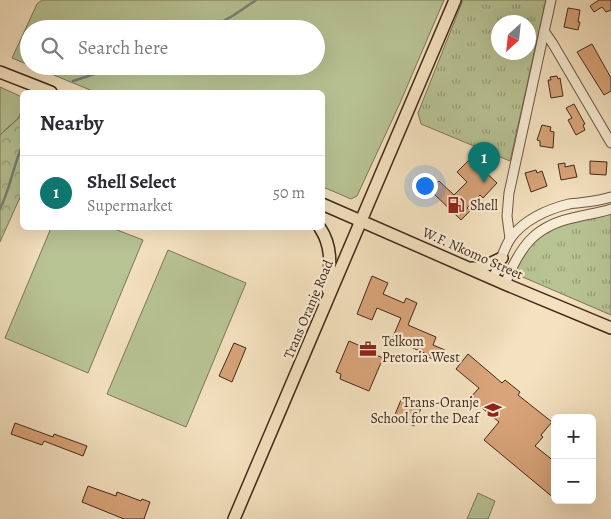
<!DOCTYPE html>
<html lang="en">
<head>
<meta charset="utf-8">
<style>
  :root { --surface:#fff; --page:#f7f7f7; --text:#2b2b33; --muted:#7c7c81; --line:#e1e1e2; --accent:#0f766e }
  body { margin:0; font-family:Alegreya,serif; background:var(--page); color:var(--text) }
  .controls { position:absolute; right:15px; bottom:15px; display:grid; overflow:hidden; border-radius:8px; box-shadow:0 5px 20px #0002 }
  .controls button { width:45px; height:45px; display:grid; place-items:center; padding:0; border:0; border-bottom:1px solid var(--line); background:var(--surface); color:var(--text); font:25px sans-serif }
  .compass { position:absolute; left:491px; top:15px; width:45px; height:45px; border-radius:50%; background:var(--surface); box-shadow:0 5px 20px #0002; rotate:207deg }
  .you { position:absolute; left:424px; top:185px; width:18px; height:18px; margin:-12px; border:4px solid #fff; border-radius:50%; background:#1a73e8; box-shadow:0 0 0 8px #1a73e833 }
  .badge { display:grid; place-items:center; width:32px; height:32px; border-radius:50%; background:var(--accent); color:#fff; font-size:16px; font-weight:700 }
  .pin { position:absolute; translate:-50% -41px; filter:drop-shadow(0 1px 2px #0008) }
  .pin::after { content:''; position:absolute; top:26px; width:18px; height:15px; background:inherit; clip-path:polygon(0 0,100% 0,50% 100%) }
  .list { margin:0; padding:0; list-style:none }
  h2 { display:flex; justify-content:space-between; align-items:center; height:65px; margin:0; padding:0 20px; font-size:21px }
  h2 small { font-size:16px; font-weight:400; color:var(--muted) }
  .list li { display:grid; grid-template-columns:32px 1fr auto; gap:15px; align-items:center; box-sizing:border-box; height:75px; padding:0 20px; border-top:1px solid var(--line) }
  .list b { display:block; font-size:19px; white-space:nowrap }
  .list p { margin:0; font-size:16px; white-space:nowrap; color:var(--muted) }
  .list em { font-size:16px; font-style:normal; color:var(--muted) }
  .icon { flex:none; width:28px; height:28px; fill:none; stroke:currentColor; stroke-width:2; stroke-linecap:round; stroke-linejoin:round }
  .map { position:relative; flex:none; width:611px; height:519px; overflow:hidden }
  .search { position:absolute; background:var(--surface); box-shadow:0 5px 20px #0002; left:20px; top:20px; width:305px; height:55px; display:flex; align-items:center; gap:12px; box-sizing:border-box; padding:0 18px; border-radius:28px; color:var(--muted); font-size:19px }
  .panel { position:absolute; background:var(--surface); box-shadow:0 5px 20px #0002; left:20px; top:90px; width:305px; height:140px; border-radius:8px }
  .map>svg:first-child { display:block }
</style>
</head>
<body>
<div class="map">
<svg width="611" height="519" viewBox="0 0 611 519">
  <defs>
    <pattern id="forest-crowns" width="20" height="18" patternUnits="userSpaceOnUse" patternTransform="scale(1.25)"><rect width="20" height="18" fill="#b8c394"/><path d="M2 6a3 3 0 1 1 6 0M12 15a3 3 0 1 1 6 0" fill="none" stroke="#979e78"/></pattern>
    <pattern id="park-tufts" width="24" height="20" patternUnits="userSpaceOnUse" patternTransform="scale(1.25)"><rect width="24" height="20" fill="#b8c394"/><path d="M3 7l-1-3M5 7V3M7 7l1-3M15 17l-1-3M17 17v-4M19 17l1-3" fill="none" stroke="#979e78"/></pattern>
  </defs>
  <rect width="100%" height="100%" fill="#f4e1bf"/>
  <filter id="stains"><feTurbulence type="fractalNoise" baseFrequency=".004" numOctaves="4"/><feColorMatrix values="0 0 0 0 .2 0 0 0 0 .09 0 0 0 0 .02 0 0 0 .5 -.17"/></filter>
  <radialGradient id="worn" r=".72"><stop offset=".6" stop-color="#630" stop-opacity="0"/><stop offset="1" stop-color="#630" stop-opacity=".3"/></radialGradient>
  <g fill="#b8c394" stroke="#7d7657">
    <path d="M42 0H444L400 103 357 196 351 199 323 187 322 92H95L32 66H316V29H29V65L12 58 37 4Z"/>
    <path d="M0 87 22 97C22 124 15 118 0 135Z"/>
    <path d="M51 228H112L143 240 88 373 5 338Z"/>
    <path d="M168 250 246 283 186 427 107 394Z"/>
    <path d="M478 493 495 501 488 519H467Z"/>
  </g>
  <path fill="url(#forest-crowns)" stroke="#7d7657" d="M22 113V193L0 242V135L20 117Z"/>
  <g fill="url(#park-tufts)" stroke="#7d7657" fill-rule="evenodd">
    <path d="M463 0H546L510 161 421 124 418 113ZM498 22H528V52H498Z"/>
    <path d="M611 214V315L518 275 516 270V265C523 256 529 245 538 237 557 220 587 220 611 214Z"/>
  </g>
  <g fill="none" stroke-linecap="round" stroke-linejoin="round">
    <g stroke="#788178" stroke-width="2.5">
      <path d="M209 29 234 15 256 0"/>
      <path d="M73 81 119 66"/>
      <path d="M0 209C10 189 13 167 22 146"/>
    </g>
  </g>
  <g fill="#d9a47a" stroke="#42291a">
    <path d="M599 0H611V10L606 12 602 7 594 12 590 6Z"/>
    <path d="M568 8 580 10 578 22H580L578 30 564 27Z"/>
    <path d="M592 44 611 78V91L604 95 577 52Z"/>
    <path d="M557 76 558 79 560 78 563 96 551 98 548 80H551L550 77Z"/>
    <path d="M574 104 585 124 583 125 585 130 576 135 568 120 572 118 566 108Z"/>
    <path d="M542 125 551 127 550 131 554 132 553 148 540 146V141L537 140Z"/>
    <path d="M472 157 479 163 478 165 497 183 483 198 480 195 467 208 470 211 461 220 430 190 439 181 454 195 467 182 457 172Z"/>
    <path d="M590 161 607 162 606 175 590 174Z"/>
    <path d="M565 163V167L574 165 577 177 561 180 558 164Z"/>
    <path d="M536 170 537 173 542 171 547 186 531 192 525 173Z"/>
    <path d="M372 276 388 283 383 294 404 303 406 298 417 303 408 325 436 337 433 345 445 350 440 362 428 357 429 355 392 339 401 318 377 308 372 320 357 314Z"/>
    <path d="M349 341 365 348 364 350 383 358 369 391 340 379 341 374 336 372Z"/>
    <path d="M234 343 246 348 232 382 219 376Z"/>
    <path d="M468 354 502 383 505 380 520 392 518 395 552 422 541 435 543 437 535 446 555 462V499L484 440 499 422 470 398 479 388 456 369Z"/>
    <path d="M403 395 423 403 414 426 394 417Z"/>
    <path d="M15 423 53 437 54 434 87 446 83 456 44 441 42 445 11 434Z"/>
    <path d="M88 486 116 496 117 492 141 501 142 499 150 502 144 519H124L82 502Z"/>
  </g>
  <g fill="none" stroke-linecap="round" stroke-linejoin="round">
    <g stroke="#6e5743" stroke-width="11">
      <g id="minor">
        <path d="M544 31 553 44 611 143"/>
        <path d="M510 239 507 216 509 193 551 0"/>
        <path d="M493 278C499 266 503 250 510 239 523 220 548 209 569 204 583 202 597 202 611 197"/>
        <path d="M505 284C520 246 535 225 577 217 588 214 600 213 611 209"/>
      </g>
    </g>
    <g stroke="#42291a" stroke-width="14">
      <g id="major">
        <path d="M0 72 51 92"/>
        <path d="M322 204 505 284 611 328"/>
        <path d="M320 228C333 247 330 268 328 290"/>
        <path d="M472 268C482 269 493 262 502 258"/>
        <path d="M234 519 455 0"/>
      </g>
    </g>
    <use href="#minor" stroke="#f8ecd5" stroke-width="9"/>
    <use href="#major" stroke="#f4e1bf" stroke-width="11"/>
  </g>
  <defs>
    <g id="fuel-bare" transform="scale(1.35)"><path d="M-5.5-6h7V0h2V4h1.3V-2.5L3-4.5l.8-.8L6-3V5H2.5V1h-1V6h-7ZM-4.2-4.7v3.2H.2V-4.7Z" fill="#8f2418" stroke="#f8ecd5" stroke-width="2.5" paint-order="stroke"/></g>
    <g id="office-bare" transform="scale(1.35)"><path d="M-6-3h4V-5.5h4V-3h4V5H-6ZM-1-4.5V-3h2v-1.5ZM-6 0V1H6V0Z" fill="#8f2418" stroke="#f8ecd5" stroke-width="2.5" paint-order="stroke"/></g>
    <g id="school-bare" transform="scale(1.35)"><path d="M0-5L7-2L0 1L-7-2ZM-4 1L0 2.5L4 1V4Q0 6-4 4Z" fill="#8f2418" stroke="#f8ecd5" stroke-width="2.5" paint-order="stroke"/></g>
  </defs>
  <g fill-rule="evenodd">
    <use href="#fuel-bare" x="456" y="205"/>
    <use href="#office-bare" x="368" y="349"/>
    <use href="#school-bare" x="493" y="410"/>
  </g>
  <g text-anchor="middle" stroke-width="4.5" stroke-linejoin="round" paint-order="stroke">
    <g font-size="14" fill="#42291a" stroke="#f8ecd5" text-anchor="start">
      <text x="470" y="210">Shell</text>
      <text x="382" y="346">Telkom<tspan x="382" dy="16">Pretoria West</tspan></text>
      <text x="479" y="407" text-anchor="end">Trans-Oranje<tspan x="479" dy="16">School for the Deaf</tspan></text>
    </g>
    <g font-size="14" fill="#42291a" stroke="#f8ecd5">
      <text transform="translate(473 253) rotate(24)" y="5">W.F. Nkomo Street</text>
      <text transform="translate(308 309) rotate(-67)" y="5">Trans Oranje Road</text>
    </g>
  </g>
  <rect width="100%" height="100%" filter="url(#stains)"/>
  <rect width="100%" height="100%" fill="url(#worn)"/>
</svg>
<div class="controls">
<button>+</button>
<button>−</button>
</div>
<svg class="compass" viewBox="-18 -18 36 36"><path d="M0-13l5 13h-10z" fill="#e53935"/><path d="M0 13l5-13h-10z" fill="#7c7c81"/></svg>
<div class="you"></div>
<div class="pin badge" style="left:484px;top:183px">1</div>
<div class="search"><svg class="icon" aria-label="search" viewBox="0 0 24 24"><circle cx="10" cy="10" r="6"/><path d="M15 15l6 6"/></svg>Search here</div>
<section class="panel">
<h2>Nearby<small></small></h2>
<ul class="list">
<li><span class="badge">1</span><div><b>Shell Select</b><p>Supermarket</p></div><em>50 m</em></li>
</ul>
</section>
</div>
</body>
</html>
